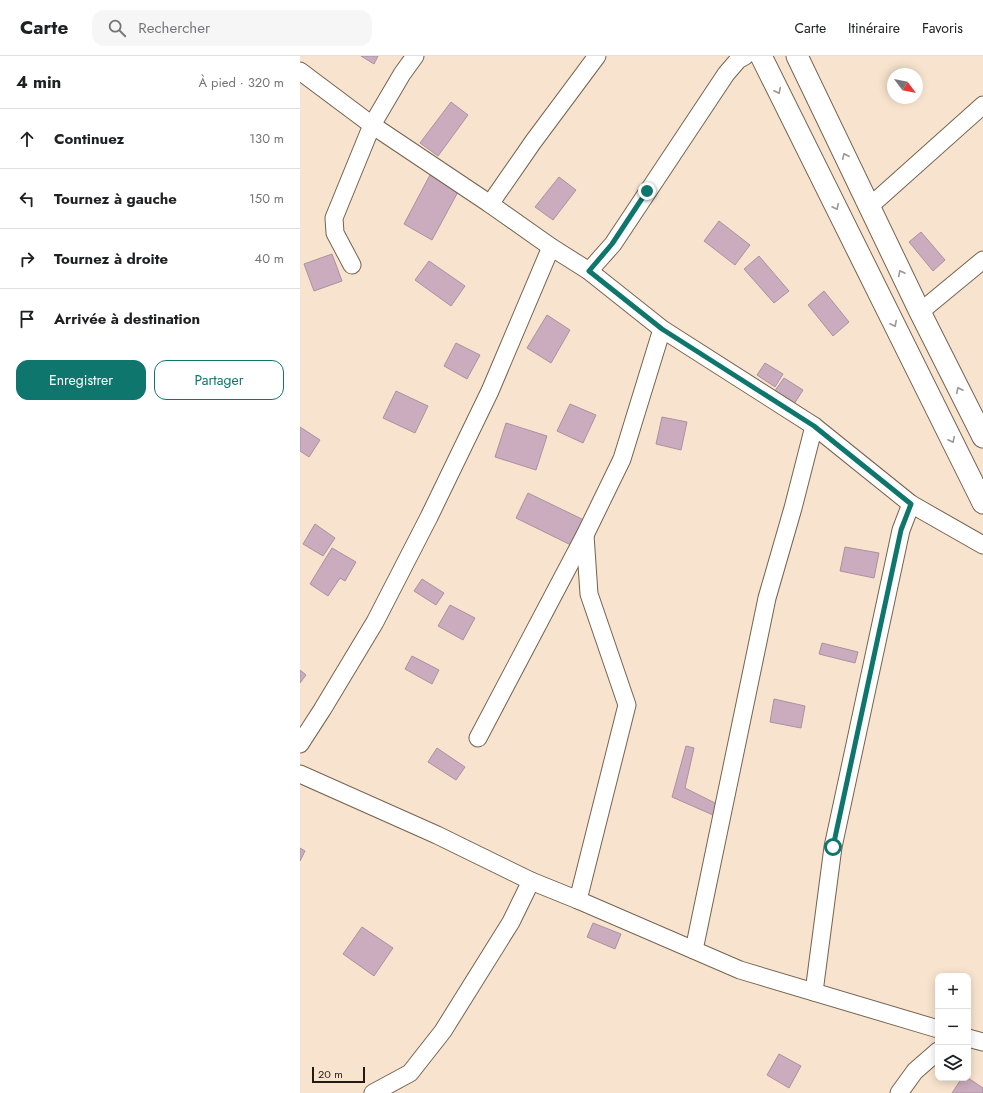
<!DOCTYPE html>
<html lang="fr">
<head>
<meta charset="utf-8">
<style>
  :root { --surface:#fff; --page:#f6f6f6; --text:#202124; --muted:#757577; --line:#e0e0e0; --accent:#0f766e }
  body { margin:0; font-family:Jost,sans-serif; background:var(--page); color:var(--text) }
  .controls { position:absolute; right:12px; bottom:12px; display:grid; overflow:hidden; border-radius:8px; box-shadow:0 2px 10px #0003 }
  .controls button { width:36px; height:36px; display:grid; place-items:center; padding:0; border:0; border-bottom:1px solid var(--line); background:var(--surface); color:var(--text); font:20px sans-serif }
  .compass { position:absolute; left:587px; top:12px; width:36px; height:36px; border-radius:50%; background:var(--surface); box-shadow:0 2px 10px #0003; rotate:122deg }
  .scale { position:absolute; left:12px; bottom:10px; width:53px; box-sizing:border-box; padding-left:4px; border:2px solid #231b13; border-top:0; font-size:11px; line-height:14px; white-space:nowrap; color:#231b13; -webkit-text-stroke:3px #f8e4ce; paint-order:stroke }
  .stop { position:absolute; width:12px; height:12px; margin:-9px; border:3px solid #0f766e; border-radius:50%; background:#fff }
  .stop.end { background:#0f766e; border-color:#fff; box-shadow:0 1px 4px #0008 }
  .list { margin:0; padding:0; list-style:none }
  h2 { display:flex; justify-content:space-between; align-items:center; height:52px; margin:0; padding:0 16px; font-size:17px }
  h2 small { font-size:13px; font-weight:400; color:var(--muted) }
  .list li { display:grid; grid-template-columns:26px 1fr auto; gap:12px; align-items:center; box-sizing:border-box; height:60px; padding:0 16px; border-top:1px solid var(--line) }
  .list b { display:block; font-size:15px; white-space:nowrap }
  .list em { font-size:13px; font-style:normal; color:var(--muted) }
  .actions { display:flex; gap:8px; padding:12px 16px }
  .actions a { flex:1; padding:9px 0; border:1px solid var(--accent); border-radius:12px; text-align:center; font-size:14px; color:var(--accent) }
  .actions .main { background:var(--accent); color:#fff }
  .icon { flex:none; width:22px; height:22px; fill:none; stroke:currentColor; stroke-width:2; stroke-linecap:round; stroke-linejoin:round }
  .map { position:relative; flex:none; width:683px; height:1037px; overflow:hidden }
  header { display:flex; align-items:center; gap:24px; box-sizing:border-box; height:56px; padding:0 20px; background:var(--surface); border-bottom:1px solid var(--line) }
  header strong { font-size:19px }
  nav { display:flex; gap:22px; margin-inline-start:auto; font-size:14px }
  .search { width:280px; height:36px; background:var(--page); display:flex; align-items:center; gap:10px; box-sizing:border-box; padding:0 14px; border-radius:12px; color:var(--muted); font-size:15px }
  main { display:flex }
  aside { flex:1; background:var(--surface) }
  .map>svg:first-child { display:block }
</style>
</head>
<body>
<header>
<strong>Carte</strong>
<div class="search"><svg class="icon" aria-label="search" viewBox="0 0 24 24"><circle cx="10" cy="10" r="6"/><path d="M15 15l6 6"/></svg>Rechercher</div>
<nav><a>Carte</a><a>Itinéraire</a><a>Favoris</a></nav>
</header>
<main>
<aside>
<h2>4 min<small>À pied · 320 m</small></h2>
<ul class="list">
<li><svg class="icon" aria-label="ahead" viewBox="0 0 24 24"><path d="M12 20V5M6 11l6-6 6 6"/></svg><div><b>Continuez</b></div><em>130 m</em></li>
<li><svg class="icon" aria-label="left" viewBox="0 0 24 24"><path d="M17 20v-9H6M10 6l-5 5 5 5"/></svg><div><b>Tournez à gauche</b></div><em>150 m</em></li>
<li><svg class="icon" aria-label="right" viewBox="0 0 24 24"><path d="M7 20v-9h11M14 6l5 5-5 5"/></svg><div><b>Tournez à droite</b></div><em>40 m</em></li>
<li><svg class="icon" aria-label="arrive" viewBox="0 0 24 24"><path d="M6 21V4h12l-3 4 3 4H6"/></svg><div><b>Arrivée à destination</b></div></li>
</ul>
<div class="actions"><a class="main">Enregistrer</a><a>Partager</a></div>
</aside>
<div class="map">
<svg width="683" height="1037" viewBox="0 0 683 1037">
  <rect width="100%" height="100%" fill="#f8e4ce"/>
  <g fill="#cbacbe" stroke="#ab91a0">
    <path d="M61 0H78L74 8Z"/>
    <path d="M151 46 168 59 138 100 120 87Z"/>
    <path d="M130 119 159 134 132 184 104 168Z"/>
    <path d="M259 121 276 134 253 164 235 151Z"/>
    <path d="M419 165 450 189 435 209 404 185Z"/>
    <path d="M621 176 645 204 633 215 609 186Z"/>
    <path d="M32 198 42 225 14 235 4 208Z"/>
    <path d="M459 200 489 235 474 247 444 213Z"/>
    <path d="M129 205 165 230 151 250 115 224Z"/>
    <path d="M524 235 549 266 533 280 508 249Z"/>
    <path d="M247 259 270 274 251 307 227 292Z"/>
    <path d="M156 287 180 299 167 323 144 310Z"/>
    <path d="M465 307 483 318 475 331 457 319Z"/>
    <path d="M484 322 503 334 494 348 474 336Z"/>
    <path d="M96 335 128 350 115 377 83 362Z"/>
    <path d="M270 348 296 359 283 387 257 375Z"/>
    <path d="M362 361 387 366 381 394 356 388Z"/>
    <path d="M206 367 247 380 236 414 195 401Z"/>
    <path d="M0 371 20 384 9 401 0 395Z"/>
    <path d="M228 437 288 466 275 491 216 462Z"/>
    <path d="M15 468 35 482 23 500 3 488Z"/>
    <path d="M545 491 579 497 574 522 540 515Z"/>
    <path d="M32 492 56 506 45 525 40 522 28 540 10 528Z"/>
    <path d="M122 523 144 537 136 549 114 535Z"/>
    <path d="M150 549 175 562 163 584 138 570Z"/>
    <path d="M522 587 558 596 555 607 519 598Z"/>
    <path d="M112 600 139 614 132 628 105 613Z"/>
    <path d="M0 614 6 619 0 627Z"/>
    <path d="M474 643 505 650 501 672 470 666Z"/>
    <path d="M386 690 394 692 385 732 417 748 413 759 372 741Z"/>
    <path d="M137 692 165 711 156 724 128 706Z"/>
    <path d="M0 792 5 795 0 805Z"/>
    <path d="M293 867 321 878 315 893 287 881Z"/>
    <path d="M62 871 93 892 74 920 43 898Z"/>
    <path d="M479 998 501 1010 489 1032 467 1019Z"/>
    <path d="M662 1022H668L683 1032V1037H652Z"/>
  </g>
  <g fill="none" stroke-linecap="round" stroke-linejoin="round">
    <g stroke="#756350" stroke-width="19">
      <g id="minor">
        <path d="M0 15 72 69 190 148 251 191 289 215 362 273 514 370 611 448 683 489"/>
        <path d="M190 148 233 86 297 0"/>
        <path d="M569 151 683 49"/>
        <path d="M52 209 35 177 34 162 72 69 102 18 115 0"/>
        <path d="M289 215 313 188 426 18 438 4 445 0"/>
        <path d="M620 256 683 204"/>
        <path d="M178 682 285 479 322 403 362 273"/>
        <path d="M0 688 22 654 75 566 129 461 190 335 251 191"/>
        <path d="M0 718 137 779 231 825 278 844 440 914 638 973"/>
        <path d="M278 844 327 649 289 538 285 479"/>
        <path d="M394 894 467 542 493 452 514 370"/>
        <path d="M514 936 533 791 601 474 611 448"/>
        <path d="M668 982 683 986"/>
        <path d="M73 1037 110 1017 143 975 211 866 231 825"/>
        <path d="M599 1037 615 1015 638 995"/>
      </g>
    </g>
    <g stroke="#756350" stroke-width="23">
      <g id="tertiary">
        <path d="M461 0 683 447"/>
        <path d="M497 0 620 256 683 381"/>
      </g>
    </g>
    <use href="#minor" stroke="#fff" stroke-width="17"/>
    <use href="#tertiary" stroke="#fff" stroke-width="21"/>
  </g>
  <defs><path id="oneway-chevron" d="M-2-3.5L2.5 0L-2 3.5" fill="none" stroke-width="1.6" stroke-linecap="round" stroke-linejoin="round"/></defs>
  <g stroke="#9c9895">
    <use href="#oneway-chevron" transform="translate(478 35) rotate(64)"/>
    <use href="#oneway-chevron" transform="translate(545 100) rotate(-115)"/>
    <use href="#oneway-chevron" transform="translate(536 151) rotate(64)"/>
    <use href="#oneway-chevron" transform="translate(601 217) rotate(-116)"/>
    <use href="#oneway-chevron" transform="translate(594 268) rotate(63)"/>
    <use href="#oneway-chevron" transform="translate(659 334) rotate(-117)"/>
    <use href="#oneway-chevron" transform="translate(652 384) rotate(64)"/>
  </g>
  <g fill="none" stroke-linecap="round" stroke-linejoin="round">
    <path stroke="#0f766e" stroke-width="5" d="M347 135 312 188 289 215 362 273 514 370 611 448 601 474 533 791"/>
  </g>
</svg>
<div class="controls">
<button>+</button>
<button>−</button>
<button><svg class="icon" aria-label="layers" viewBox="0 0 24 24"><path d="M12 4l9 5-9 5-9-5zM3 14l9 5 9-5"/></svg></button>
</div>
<svg class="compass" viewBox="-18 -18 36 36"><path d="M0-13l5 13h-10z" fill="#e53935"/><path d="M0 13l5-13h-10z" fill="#757577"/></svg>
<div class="scale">20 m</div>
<div class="stop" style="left:533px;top:791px"></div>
<div class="stop end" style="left:347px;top:135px"></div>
</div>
</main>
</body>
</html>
